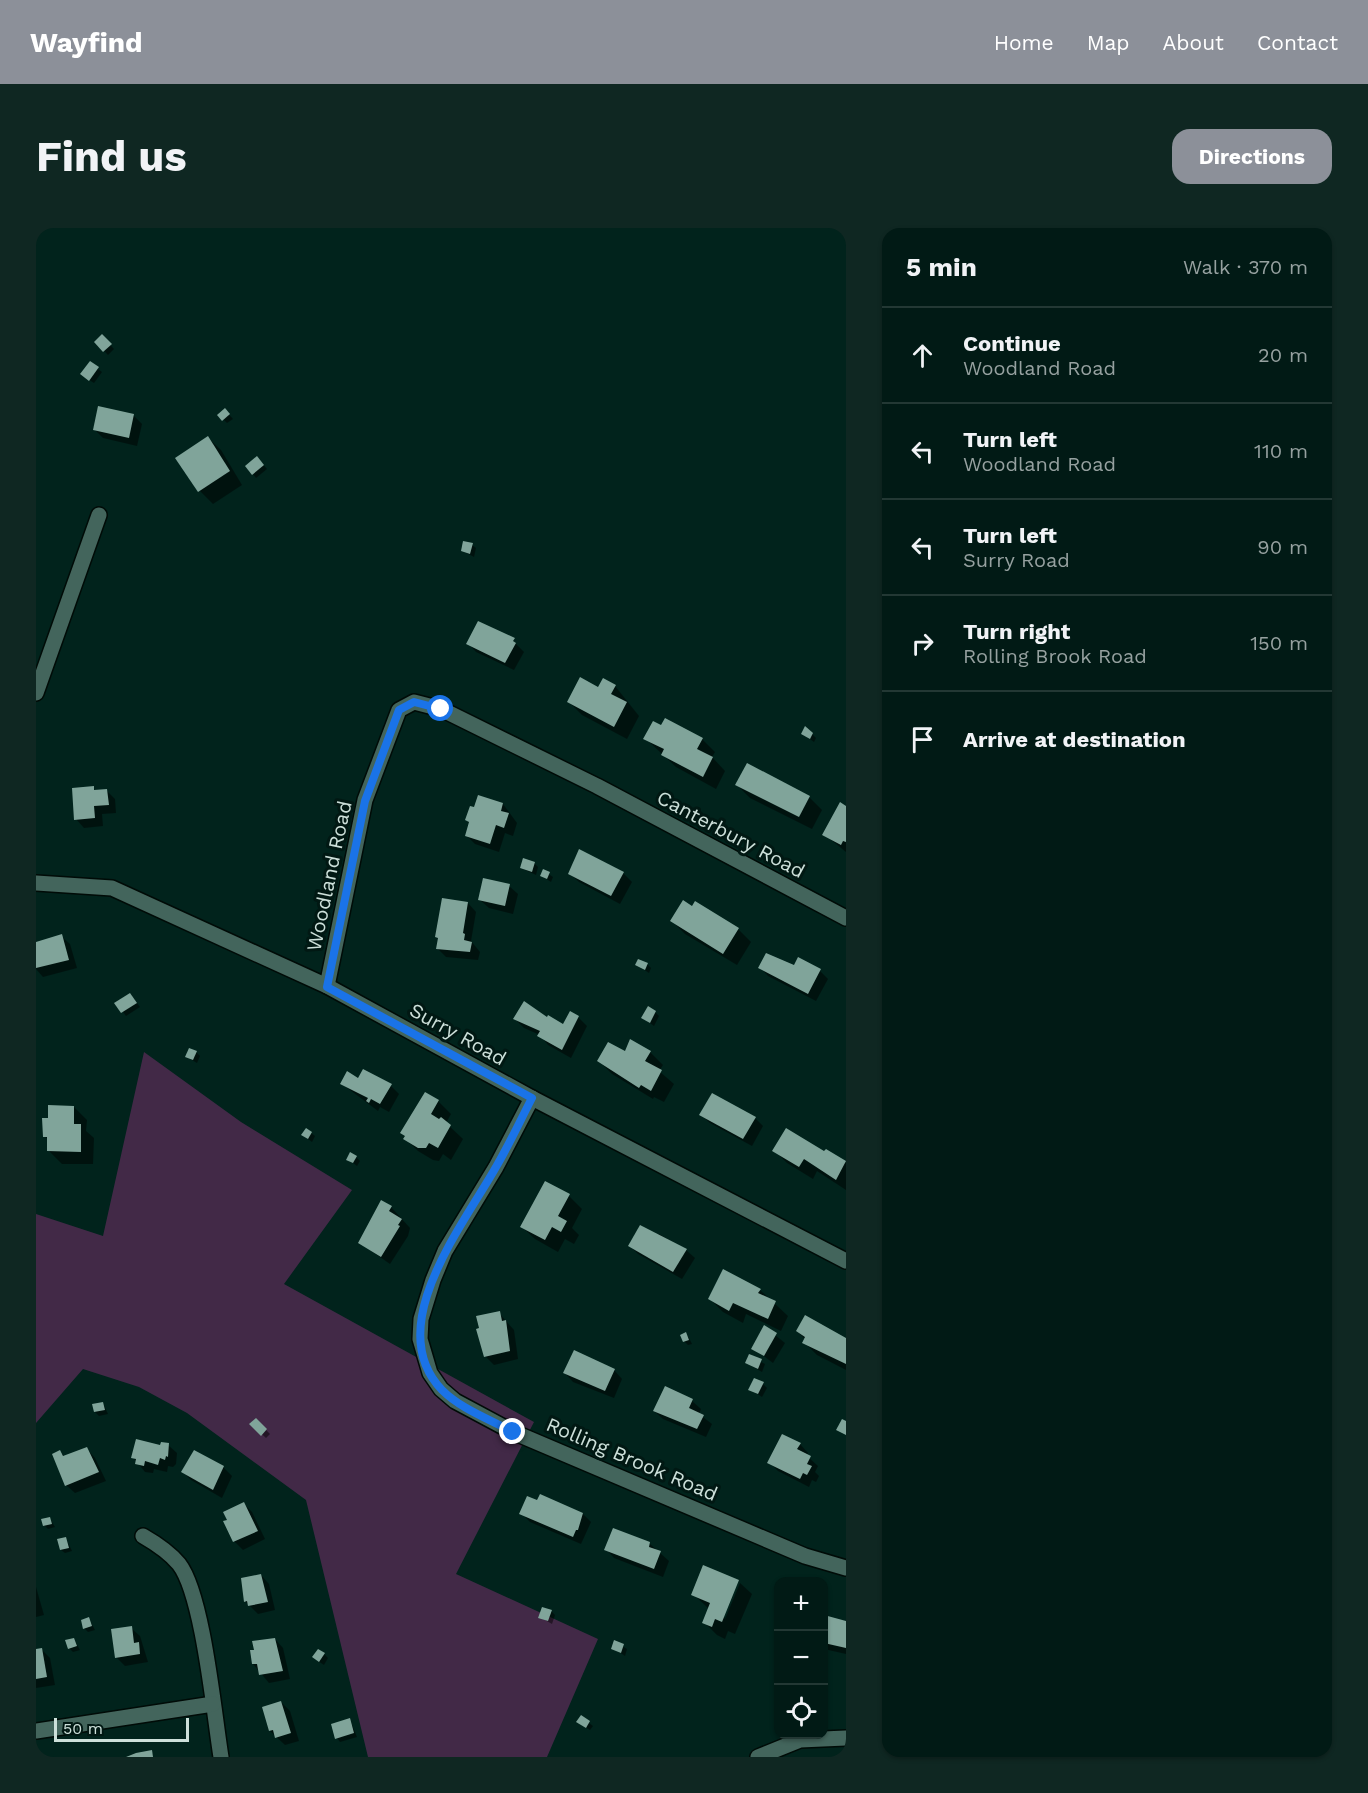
<!DOCTYPE html>
<html lang="en">
<head>
<meta charset="utf-8">
<style>
  :root { --surface:#011a15; --page:#0f2722; --text:#f1f3f6; --muted:#96a1a0; --line:#233834; --accent:#8c9099 }
  body { margin:0; font-family:"Work Sans",sans-serif; background:var(--page); color:var(--text) }
  .controls { position:absolute; right:18px; bottom:18px; display:grid; overflow:hidden; border-radius:12px; box-shadow:0 2px 4px #0004 }
  .controls button { width:54px; height:54px; display:grid; place-items:center; padding:0; border:0; border-bottom:2px solid var(--line); background:var(--surface); color:var(--text); font:30px sans-serif }
  .scale { position:absolute; left:18px; bottom:15px; width:135px; box-sizing:border-box; padding-left:6px; border:3px solid #cde0da; border-top:0; font-size:16px; line-height:21px; white-space:nowrap; color:#cde0da; -webkit-text-stroke:4px #011813; paint-order:stroke }
  .stop { position:absolute; width:18px; height:18px; margin:-14px; border:4px solid #1a73e8; border-radius:50%; background:#fff }
  .stop.end { background:#1a73e8; border-color:#fff; box-shadow:0 2px 6px #0008 }
  .list { margin:0; padding:0; list-style:none }
  h2 { display:flex; justify-content:space-between; align-items:center; height:78px; margin:0; padding:0 24px; font-size:26px }
  h2 small { font-size:20px; font-weight:400; color:var(--muted) }
  .list li { display:grid; grid-template-columns:39px 1fr auto; gap:18px; align-items:center; box-sizing:border-box; height:96px; padding:0 24px; border-top:2px solid var(--line) }
  .list b { display:block; font-size:22px; white-space:nowrap }
  .list p { margin:0; font-size:20px; white-space:nowrap; color:var(--muted) }
  .list em { font-size:20px; font-style:normal; color:var(--muted) }
  .icon { flex:none; width:33px; height:33px; fill:none; stroke:currentColor; stroke-width:2; stroke-linecap:round; stroke-linejoin:round }
  .map { position:relative; flex:none; width:810px; height:1529px; overflow:hidden; border-radius:18px }
  header { display:flex; align-items:center; gap:36px; box-sizing:border-box; height:84px; padding:0 30px; background:var(--accent); color:#fff }
  header strong { font-size:28px }
  nav { display:flex; gap:33px; margin-inline-start:auto; font-size:21px }
  .intro { display:flex; align-items:center; justify-content:space-between; box-sizing:border-box; height:144px; padding:0 36px }
  h1 { margin:0; font-size:42px }
  .button { padding:15px 27px; border-radius:18px; background:var(--accent); color:#fff; font-size:21px; font-weight:700 }
  main { display:flex; gap:36px; padding:0 36px }
  aside { flex:1; background:var(--surface); border-radius:18px; box-shadow:0 2px 4px #0004 }
  .map>svg:first-child { display:block }
</style>
</head>
<body>
<header>
<strong>Wayfind</strong>
<nav><a>Home</a><a>Map</a><a>About</a><a>Contact</a></nav>
</header>
<div class="intro"><h1>Find us</h1><a class="button">Directions</a></div>
<main>
<div class="map">
<svg width="810" height="1529" viewBox="0 0 810 1529">
  <rect width="100%" height="100%" fill="#01231c"/>
  <path fill="#422947" d="M108 824 205 894 316 962 248 1056 498 1194 420 1346 562 1411 511 1529H332L270 1272 151 1185 103 1159 47 1141 0 1195V986L67 1008Z"/>
  <g fill="#0007">
    <path d="M66 108 78 121 72 127 60 114Z"/>
    <path d="M54 135 66 144 58 155 50 150Z"/>
    <path d="M189 182 197 191 191 195 183 187Z"/>
    <path d="M98 188 106 196 101 218 67 210 59 202Z"/>
    <path d="M172 210 185 222 206 257 177 276 164 263 141 230Z"/>
    <path d="M225 234 231 241 220 250 217 246Z"/>
    <path d="M436 317 440 320 438 329 427 323Z"/>
    <path d="M474 410 488 424 478 442 440 424 432 415Z"/>
    <path d="M579 458 603 488 591 511 546 487 533 474 563 461Z"/>
    <path d="M767 506H776L780 510 778 514Z"/>
    <path d="M609 510 666 511 679 524 676 529 689 543 680 561 640 539Z"/>
    <path d="M701 557 773 569 786 582 776 601 714 570Z"/>
    <path d="M37 562H70L79 571 80 585 66 586 67 598 48 600 40 591Z"/>
    <path d="M467 576 481 595 477 608 469 605 463 624 439 616 431 608 434 596 431 592Z"/>
    <path d="M810 580V624L788 606Z"/>
    <path d="M498 635 502 639 500 647 485 640Z"/>
    <path d="M508 643 517 649 515 654 506 648Z"/>
    <path d="M587 645 596 654 584 676 543 654 534 646Z"/>
    <path d="M473 658 482 666 477 686 453 680 444 672Z"/>
    <path d="M432 675 440 684 435 713 444 724 442 732 410 729 402 721 403 711 401 709Z"/>
    <path d="M636 693 702 701 715 714 701 737 649 706Z"/>
    <path d="M25 708 34 716 41 740 7 749 0 741V715Z"/>
    <path d="M611 736 615 740 613 745 601 737Z"/>
    <path d="M724 739 784 743 792 751 780 773 732 748Z"/>
    <path d="M98 771 104 779 90 788 81 776Z"/>
    <path d="M619 784 623 788 618 798 607 790Z"/>
    <path d="M542 789 551 798 535 830 512 817 504 807 488 800 479 791H511L528 798Z"/>
    <path d="M160 824 164 828 161 835 151 829Z"/>
    <path d="M614 824 627 837 623 843 638 856 628 874 618 869 617 871 576 846 563 833 589 825Z"/>
    <path d="M322 852 355 858 363 866 353 884 344 879 342 883 306 856Z"/>
    <path d="M402 873 415 886 410 895 427 911 415 932 407 926 403 933 397 932 382 923 369 910Z"/>
    <path d="M38 879 51 892 50 903 58 910 57 936H26L13 923V912L8 908 13 891Z"/>
    <path d="M665 887 719 890 727 898 716 918 674 895Z"/>
    <path d="M275 905 279 908 276 914 267 907Z"/>
    <path d="M738 922 788 925 790 923 810 935V962L781 943 777 951 751 935Z"/>
    <path d="M320 929 324 933 321 938 312 931Z"/>
    <path d="M510 955 533 968 546 981 536 1000 543 1007 538 1016 529 1011 522 1024 499 1011 486 999Z"/>
    <path d="M346 974 355 979 374 1000 372 1008 354 1036 324 1015Z"/>
    <path d="M623 1006 650 1022 659 1030 646 1051 602 1026 594 1018Z"/>
    <path d="M724 1062 752 1088 745 1103 710 1086 707 1095 687 1084 674 1071Z"/>
    <path d="M463 1085 478 1102 482 1131 458 1137 449 1128Z"/>
    <path d="M769 1089 810 1112V1142L781 1127 768 1114 769 1111 761 1103Z"/>
    <path d="M729 1099 749 1115 737 1135 717 1120Z"/>
    <path d="M650 1106 653 1110 656 1116 652 1117 648 1113Z"/>
    <path d="M714 1128 729 1136 726 1144 711 1135Z"/>
    <path d="M578 1142 586 1151 578 1170 537 1154 529 1145Z"/>
    <path d="M727 1156 731 1160 726 1169 714 1161Z"/>
    <path d="M656 1173 665 1181 663 1186 676 1196 670 1209 627 1191 618 1183Z"/>
    <path d="M67 1175 72 1186 63 1188 59 1184Z"/>
    <path d="M220 1192 234 1206 230 1210 215 1196Z"/>
    <path d="M764 1216 772 1225 771 1228 782 1238 779 1244 783 1248 780 1254 776 1252 773 1259 742 1243 733 1234Z"/>
    <path d="M132 1217 141 1225 140 1236 137 1239 132 1238 131 1244 118 1241 117 1245 109 1244 97 1229Z"/>
    <path d="M51 1221 59 1230 70 1253 39 1265 30 1257 24 1224 29 1229Z"/>
    <path d="M159 1224 187 1239 196 1248 186 1270 155 1252 147 1244Z"/>
    <path d="M502 1274 547 1286 555 1294 545 1316 494 1294 485 1285Z"/>
    <path d="M208 1276 216 1284 229 1311 207 1322 198 1313Z"/>
    <path d="M14 1291 19 1299 12 1301 8 1297Z"/>
    <path d="M30 1311 36 1323 29 1325 25 1322Z"/>
    <path d="M614 1316 633 1333 627 1349 578 1330 570 1321Z"/>
    <path d="M668 1339 689 1391 704 1355 716 1366 699 1406 692 1403 689 1411 681 1407 668 1394 673 1381 657 1366Z"/>
    <path d="M225 1347 233 1356 239 1382 222 1386 209 1373Z"/>
    <path d="M0 1359 8 1387 0 1389Z"/>
    <path d="M515 1383 519 1387 516 1396 504 1389Z"/>
    <path d="M788 1389 810 1394V1426L788 1421Z"/>
    <path d="M53 1391 59 1402 52 1404 48 1400Z"/>
    <path d="M95 1400 104 1408 112 1434 89 1438 80 1429Z"/>
    <path d="M38 1411 44 1422 37 1424 33 1420Z"/>
    <path d="M239 1411 247 1420 254 1451 233 1455 217 1436Z"/>
    <path d="M579 1414 591 1421 589 1428 577 1420Z"/>
    <path d="M6 1422 14 1430 19 1457 0 1460V1423Z"/>
    <path d="M288 1426 292 1430 288 1437 282 1433Z"/>
    <path d="M245 1474 254 1483 263 1513 249 1517 234 1503Z"/>
    <path d="M545 1489 557 1498 554 1502 546 1497Z"/>
    <path d="M314 1492 321 1509 304 1514 301 1510Z"/>
  </g>
  <g fill="#80a49a">
    <path d="M66 106 76 116 67 124 58 114Z"/>
    <path d="M54 133 63 139 53 153 44 146Z"/>
    <path d="M62 178 98 186 93 210 57 202Z"/>
    <path d="M189 180 194 186 186 193 181 187Z"/>
    <path d="M172 208 194 243 162 264 139 230Z"/>
    <path d="M221 228 228 237 216 247 209 238Z"/>
    <path d="M427 313 437 315 434 326 425 323Z"/>
    <path d="M442 393 479 410 477 413 480 415 469 435 430 416Z"/>
    <path d="M544 449 562 459 567 450 580 457 575 466 591 474 578 499 531 474Z"/>
    <path d="M629 490 667 510 661 521 677 529 667 549 625 527 628 521 607 511 617 493 625 497Z"/>
    <path d="M769 498 777 505 774 511 765 506Z"/>
    <path d="M711 535 774 568 763 589 699 557Z"/>
    <path d="M58 558V562L71 561 73 577 58 578 59 590 38 592 36 560Z"/>
    <path d="M442 567 467 575 465 583 473 585 468 600 460 597 454 616 429 608 433 594 429 592 434 578 438 579Z"/>
    <path d="M804 574 810 578V614L807 613 805 617 786 607Z"/>
    <path d="M543 621 588 644 575 668 532 646Z"/>
    <path d="M487 630 499 634 496 644 484 640Z"/>
    <path d="M507 641 514 644 511 651 504 648Z"/>
    <path d="M447 650 474 656 469 678 442 672Z"/>
    <path d="M406 670 432 674 427 705 429 706 428 712 436 714 434 724 400 721 402 710 399 709Z"/>
    <path d="M647 672 656 678 659 673 703 700 687 726 634 693Z"/>
    <path d="M26 706 33 732 0 740V714Z"/>
    <path d="M730 725 758 737 762 729 785 741 772 766 722 740Z"/>
    <path d="M602 731 612 735 609 742 599 737Z"/>
    <path d="M94 765 101 775 85 785 78 775Z"/>
    <path d="M488 773 511 789 512 787 527 796 534 783 543 788 526 822 501 808 504 803 477 791Z"/>
    <path d="M612 778 620 783 614 795 605 790Z"/>
    <path d="M594 811 615 823 609 833 626 842 615 863 605 857 603 860 561 833 572 814 589 823Z"/>
    <path d="M153 820 161 823 157 832 149 829Z"/>
    <path d="M327 841 356 856 344 876 335 871 333 875 330 873 332 870 304 856 311 843 322 850Z"/>
    <path d="M389 864 403 872 395 886 403 891 405 889 415 897 402 920 393 915 390 920H382L367 911 369 908 364 905Z"/>
    <path d="M676 865 720 889 707 911 663 887Z"/>
    <path d="M12 877 38 878V896H45V924L11 923V909H7L6 890H12Z"/>
    <path d="M270 900 276 904 272 911 265 907Z"/>
    <path d="M750 900 788 923 790 921 810 933 800 952 768 931 763 939 736 923Z"/>
    <path d="M314 924 321 928 317 935 310 932Z"/>
    <path d="M509 953 534 966 522 988 531 993 525 1004 516 999 509 1012 484 999Z"/>
    <path d="M345 972 356 978 353 983 366 991 362 997 364 998 345 1029 322 1015Z"/>
    <path d="M604 997 651 1021 637 1044 592 1018Z"/>
    <path d="M687 1041 725 1061 722 1065 740 1073 732 1091 697 1075 693 1083 672 1071Z"/>
    <path d="M464 1083 466 1093 470 1092 474 1123 448 1129 440 1101 443 1100 440 1088Z"/>
    <path d="M769 1087 810 1110V1136L766 1115 769 1109 760 1103Z"/>
    <path d="M728 1097 741 1105 728 1128 715 1121Z"/>
    <path d="M650 1104 653 1112 647 1114 644 1107Z"/>
    <path d="M538 1122 579 1141 569 1163 527 1145Z"/>
    <path d="M713 1126 726 1131 722 1141 709 1135Z"/>
    <path d="M718 1150 728 1154 722 1166 712 1162Z"/>
    <path d="M629 1158 657 1171 653 1180 668 1187 661 1201 617 1183Z"/>
    <path d="M67 1174 69 1182 58 1184 56 1176Z"/>
    <path d="M220 1190 231 1201 225 1208 213 1196Z"/>
    <path d="M806 1191 810 1193V1207L800 1202Z"/>
    <path d="M746 1206 765 1215 761 1221 775 1228 771 1236 776 1238 771 1247 767 1245 764 1251 731 1235Z"/>
    <path d="M100 1211 124 1217 125 1214 133 1215 132 1229 130 1228 129 1232 124 1230 122 1237 109 1233 108 1238 99 1236 100 1231 95 1230Z"/>
    <path d="M51 1219 63 1244 29 1258 16 1226 24 1222 27 1228Z"/>
    <path d="M158 1222 188 1238 177 1262 145 1244Z"/>
    <path d="M504 1266 547 1285 542 1302H540L537 1309 483 1286 491 1268 501 1272Z"/>
    <path d="M208 1274 222 1303 197 1314 187 1293 191 1292 187 1284Z"/>
    <path d="M14 1289 16 1296 7 1298 5 1291Z"/>
    <path d="M577 1300 614 1314 613 1319 625 1323 618 1341 568 1322Z"/>
    <path d="M30 1309 33 1320 24 1322 21 1311Z"/>
    <path d="M667 1337 703 1352 686 1394 679 1391 676 1399 666 1395 674 1375 655 1367Z"/>
    <path d="M225 1346 232 1374 212 1378 211 1373 208 1374 205 1350Z"/>
    <path d="M506 1379 516 1382 512 1393 502 1390Z"/>
    <path d="M788 1387 810 1393V1420L788 1415Z"/>
    <path d="M53 1389 56 1398 47 1401 45 1392Z"/>
    <path d="M96 1398 98 1415 103 1414 104 1426 79 1430 75 1401Z"/>
    <path d="M38 1410 41 1418 32 1421 29 1412Z"/>
    <path d="M239 1410 247 1443 223 1447 221 1436H216L214 1422H218L216 1413Z"/>
    <path d="M578 1412 588 1416 585 1425 575 1421Z"/>
    <path d="M6 1420 11 1449 0 1451V1421Z"/>
    <path d="M282 1421 289 1425 283 1434 276 1429Z"/>
    <path d="M245 1473 255 1505 239 1510 237 1502 233 1503 226 1479Z"/>
    <path d="M545 1487 554 1493 550 1500 540 1494Z"/>
    <path d="M314 1490 318 1505 299 1511 295 1496Z"/>
    <path d="M116 1522 117 1529H90L100 1525Z"/>
  </g>
  <g fill="none" stroke-linecap="round" stroke-linejoin="round">
    <g stroke="#000b07" stroke-width="18">
      <g id="street">
        <path d="M0 465 63 287"/>
        <path d="M0 655 76 660 291 758 496 870 810 1033"/>
        <path d="M291 758 329 572 363 482 378 474 405 481 561 558 810 690"/>
        <path d="M496 870 460 939 409 1023 397 1052 385 1091 384 1111 394 1145 405 1161 419 1173 477 1204 769 1328 810 1340"/>
        <path d="M107 1308C121 1316 133 1324 143 1336 167 1367 178 1486 185 1529"/>
        <path d="M0 1503 177 1476"/>
        <path d="M722 1529 764 1512 810 1510"/>
      </g>
    </g>
    <use href="#street" stroke="#43655c" stroke-width="15"/>
  </g>
  <g fill="none" stroke-linecap="round" stroke-linejoin="round">
    <path stroke="#1a73e8" stroke-width="8" d="M405 481 378 474 363 482 329 573 291 759 496 870C484 893 473 917 460 939 428 996 345 1099 406 1162 425 1181 453 1191 477 1204"/>
  </g>
  <g text-anchor="middle" stroke-width="6" stroke-linejoin="round" paint-order="stroke">
    <g font-size="20" fill="#cde0da" stroke="#011813">
      <text transform="translate(695 606) rotate(28)" y="7">Canterbury Road</text>
      <text transform="translate(293 648) rotate(-78)" y="7">Woodland Road</text>
      <text transform="translate(422 806) rotate(29)" y="7">Surry Road</text>
      <text transform="translate(596 1231) rotate(23)" y="7">Rolling Brook Road</text>
    </g>
  </g>
</svg>
<div class="controls">
<button>+</button>
<button>−</button>
<button><svg class="icon" aria-label="locate" viewBox="0 0 24 24"><circle cx="12" cy="12" r="6"/><path d="M12 2v4M12 18v4M2 12h4M18 12h4"/></svg></button>
</div>
<div class="scale">50 m</div>
<div class="stop" style="left:405px;top:481px"></div>
<div class="stop end" style="left:477px;top:1204px"></div>
</div>
<aside>
<h2>5 min<small>Walk · 370 m</small></h2>
<ul class="list">
<li><svg class="icon" aria-label="ahead" viewBox="0 0 24 24"><path d="M12 20V5M6 11l6-6 6 6"/></svg><div><b>Continue</b><p>Woodland Road</p></div><em>20 m</em></li>
<li><svg class="icon" aria-label="left" viewBox="0 0 24 24"><path d="M17 20v-9H6M10 6l-5 5 5 5"/></svg><div><b>Turn left</b><p>Woodland Road</p></div><em>110 m</em></li>
<li><svg class="icon" aria-label="left" viewBox="0 0 24 24"><path d="M17 20v-9H6M10 6l-5 5 5 5"/></svg><div><b>Turn left</b><p>Surry Road</p></div><em>90 m</em></li>
<li><svg class="icon" aria-label="right" viewBox="0 0 24 24"><path d="M7 20v-9h11M14 6l5 5-5 5"/></svg><div><b>Turn right</b><p>Rolling Brook Road</p></div><em>150 m</em></li>
<li><svg class="icon" aria-label="arrive" viewBox="0 0 24 24"><path d="M6 21V4h12l-3 4 3 4H6"/></svg><div><b>Arrive at destination</b></div></li>
</ul>
</aside>
</main>
</body>
</html>
